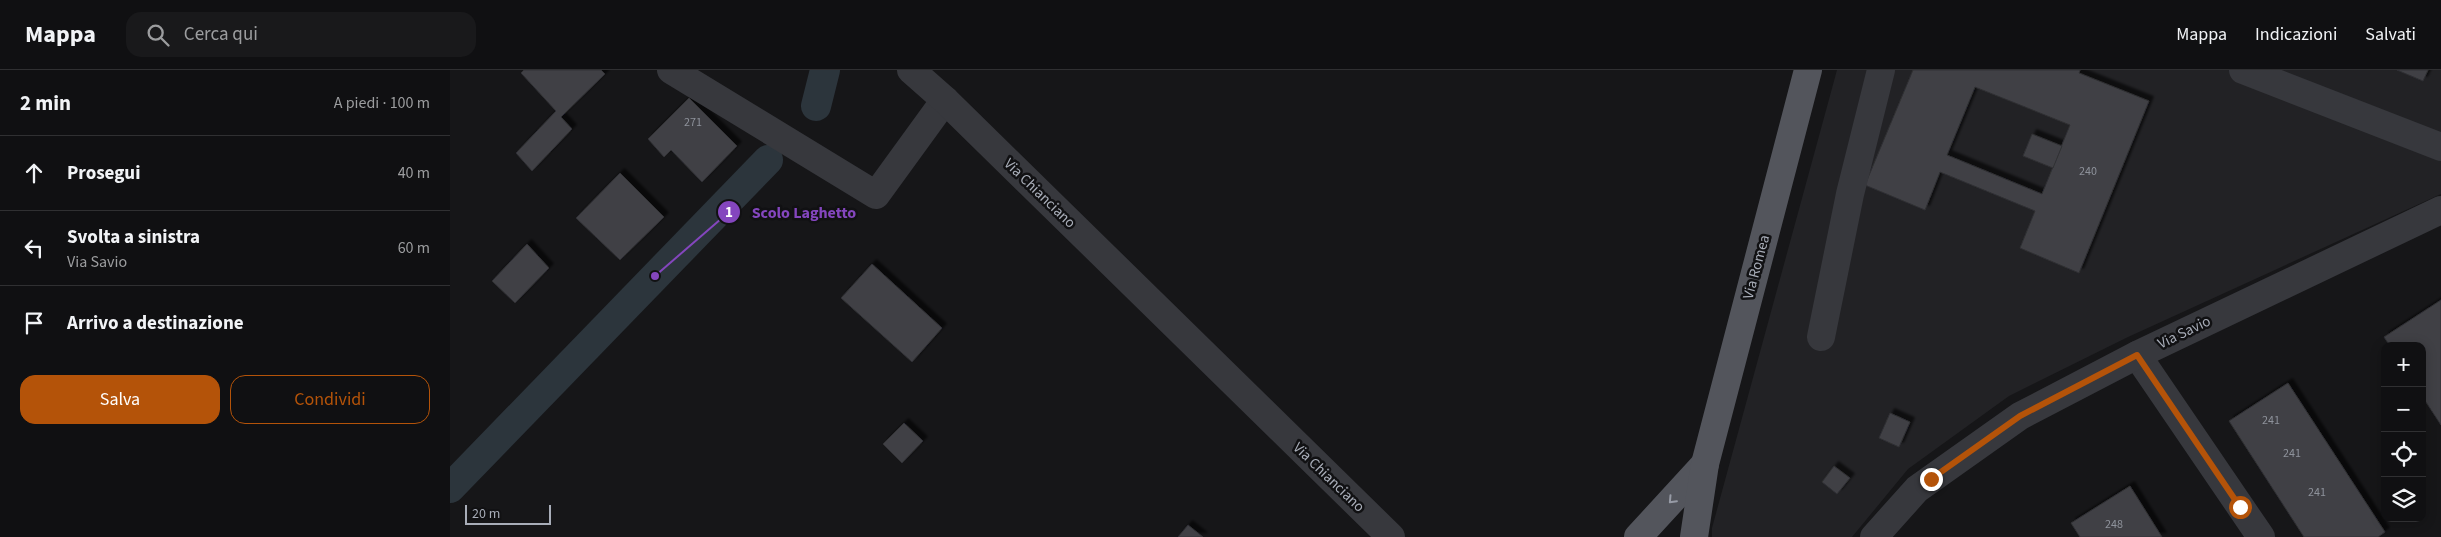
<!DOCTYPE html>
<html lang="it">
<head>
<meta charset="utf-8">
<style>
  :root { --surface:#101012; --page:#19191b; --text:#f1f3f6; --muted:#9c9d9f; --line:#303032; --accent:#b45309 }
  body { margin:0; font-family:"Source Sans 3",sans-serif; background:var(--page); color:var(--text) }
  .controls { position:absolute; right:15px; bottom:15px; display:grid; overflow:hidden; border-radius:10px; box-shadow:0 2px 12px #0003 }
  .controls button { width:45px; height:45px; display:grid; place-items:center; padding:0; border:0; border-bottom:1px solid var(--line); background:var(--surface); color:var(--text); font:25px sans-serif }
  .scale { position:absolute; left:15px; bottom:12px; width:86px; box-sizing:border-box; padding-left:5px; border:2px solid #a8adb8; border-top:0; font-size:14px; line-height:18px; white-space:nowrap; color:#a8adb8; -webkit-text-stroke:4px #111113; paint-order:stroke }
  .stop { position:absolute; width:15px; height:15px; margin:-11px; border:4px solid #b45309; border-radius:50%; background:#fff }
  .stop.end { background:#b45309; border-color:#fff; box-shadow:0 1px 5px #0008 }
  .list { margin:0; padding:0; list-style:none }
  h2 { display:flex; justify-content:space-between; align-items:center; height:65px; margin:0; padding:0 20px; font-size:21px }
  h2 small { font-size:16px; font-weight:400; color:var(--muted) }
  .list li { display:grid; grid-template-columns:32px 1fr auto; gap:15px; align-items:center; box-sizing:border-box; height:75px; padding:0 20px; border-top:1px solid var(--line) }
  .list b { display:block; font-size:19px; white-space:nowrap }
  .list p { margin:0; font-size:16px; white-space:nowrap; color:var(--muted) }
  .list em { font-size:16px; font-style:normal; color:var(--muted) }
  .actions { display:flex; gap:10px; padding:15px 20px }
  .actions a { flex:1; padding:11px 0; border:1px solid var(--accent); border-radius:15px; text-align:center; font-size:18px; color:var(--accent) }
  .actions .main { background:var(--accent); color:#fff }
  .icon { flex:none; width:28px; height:28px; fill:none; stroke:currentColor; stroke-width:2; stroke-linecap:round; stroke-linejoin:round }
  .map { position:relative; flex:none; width:1991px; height:467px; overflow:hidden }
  header { display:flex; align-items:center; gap:30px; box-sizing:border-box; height:70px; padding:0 25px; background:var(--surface); border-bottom:1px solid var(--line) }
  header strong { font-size:24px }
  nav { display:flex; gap:28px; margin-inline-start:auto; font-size:18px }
  .search { width:350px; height:45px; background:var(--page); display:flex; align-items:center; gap:12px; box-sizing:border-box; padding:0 18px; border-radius:15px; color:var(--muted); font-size:19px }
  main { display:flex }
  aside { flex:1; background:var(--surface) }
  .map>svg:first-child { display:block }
</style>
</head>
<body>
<header>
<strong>Mappa</strong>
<div class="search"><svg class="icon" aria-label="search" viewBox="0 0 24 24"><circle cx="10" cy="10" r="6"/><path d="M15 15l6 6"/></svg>Cerca qui</div>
<nav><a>Mappa</a><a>Indicazioni</a><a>Salvati</a></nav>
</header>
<main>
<aside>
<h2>2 min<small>A piedi · 100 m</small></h2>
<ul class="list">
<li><svg class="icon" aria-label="ahead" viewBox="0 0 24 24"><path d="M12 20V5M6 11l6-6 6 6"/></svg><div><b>Prosegui</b></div><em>40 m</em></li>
<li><svg class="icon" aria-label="left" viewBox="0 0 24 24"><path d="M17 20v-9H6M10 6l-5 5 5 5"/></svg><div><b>Svolta a sinistra</b><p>Via Savio</p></div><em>60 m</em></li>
<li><svg class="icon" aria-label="arrive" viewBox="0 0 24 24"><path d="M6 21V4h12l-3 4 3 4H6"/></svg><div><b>Arrivo a destinazione</b></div></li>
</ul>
<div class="actions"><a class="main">Salva</a><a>Condividi</a></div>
</aside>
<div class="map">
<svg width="1991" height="467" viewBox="0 0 1991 467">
  <defs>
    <filter id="shadow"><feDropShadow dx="4.5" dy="-4.5" stdDeviation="1" flood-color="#0009"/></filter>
  </defs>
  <rect width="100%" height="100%" fill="#161618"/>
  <path fill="#222225" d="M1387 0H1991V124L1678 267 1559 326 1458 399 1402 467H1262V458Z"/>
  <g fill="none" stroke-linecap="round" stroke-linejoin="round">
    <g stroke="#2c353c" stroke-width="30">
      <path d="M366 36 375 0"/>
      <path d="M0 418 318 90"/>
    </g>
  </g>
  <g fill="#404145" stroke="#303034" fill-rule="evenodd" filter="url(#shadow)">
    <path d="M74 0H151L155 4 111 47 122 59 82 101 66 83 106 41 71 3Z"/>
    <path d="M1463 0H1630L1629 3 1699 31 1629 203 1570 178 1585 141 1490 102 1475 140 1415 115ZM1525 17 1620 55 1592 124 1497 85Z"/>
    <path d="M1947 0H1978L1973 11Z"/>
    <path d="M239 28 287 76 252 112 221 80 214 87 198 69Z"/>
    <path d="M1582 64 1612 76 1603 98 1573 86Z"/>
    <path d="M170 103 214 147 170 190 126 148Z"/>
    <path d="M77 174 99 198 65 233 42 211Z"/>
    <path d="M422 194 492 258 462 292 391 228Z"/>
    <path d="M1991 230V355L1972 326V276H1940L1934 267Z"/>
    <path d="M1838 313 1935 462 1928 467H1854L1779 351Z"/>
    <path d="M1440 343 1460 352 1449 377 1429 368Z"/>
    <path d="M454 353 473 371 452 393 433 374Z"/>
    <path d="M1384 396 1400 408 1387 424 1372 412Z"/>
    <path d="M1680 416 1712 467H1630L1621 453Z"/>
    <path d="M738 455 753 467H728Z"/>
  </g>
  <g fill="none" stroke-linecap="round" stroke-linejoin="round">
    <g stroke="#37383d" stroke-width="28">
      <path d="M221 0 426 125 495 30"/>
      <path d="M461 0 495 30 941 467"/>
      <path d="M1793 0 1991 77"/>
      <path d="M1371 267 1400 124 1431 0"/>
      <path d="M1687 285 1811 467"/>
      <path d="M1424 467 1467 419 1570 346 1687 285 1991 140"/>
    </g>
    <g stroke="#53555c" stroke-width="28">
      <path d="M1188 467 1255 394"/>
      <path d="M1244 467 1255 394 1358 0"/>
    </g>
  </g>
  <defs><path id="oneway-chevron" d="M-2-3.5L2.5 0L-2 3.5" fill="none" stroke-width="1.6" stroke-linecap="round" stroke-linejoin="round" transform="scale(1.25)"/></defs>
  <use stroke="#979ba6" href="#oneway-chevron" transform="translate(1222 430) rotate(133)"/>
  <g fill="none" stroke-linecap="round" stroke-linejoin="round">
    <path stroke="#b45309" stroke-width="6" d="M1481 409 1570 346 1687 285 1790 437"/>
  </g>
  <g text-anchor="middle" stroke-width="5" stroke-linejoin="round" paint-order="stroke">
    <g font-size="12" fill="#8e929b">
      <text x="243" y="56">271</text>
      <text x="1638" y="105">240</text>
      <text x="1821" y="354">241</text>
      <text x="1842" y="387">241</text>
      <text x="1867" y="426">241</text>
      <text x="1664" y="458">248</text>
    </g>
    <g font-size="15" fill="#a8adb8" stroke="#111113">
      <text transform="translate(590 123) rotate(44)" y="5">Via Chianciano</text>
      <text transform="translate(1306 197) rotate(-75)" y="5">Via Romea</text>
      <text transform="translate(1734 262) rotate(-26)" y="5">Via Savio</text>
      <text transform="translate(879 407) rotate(44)" y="5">Via Chianciano</text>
    </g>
  </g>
  <path fill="none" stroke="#8446be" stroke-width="2" d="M205 206L279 142"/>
  <g fill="#8446be" stroke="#111113" stroke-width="2">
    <circle cx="205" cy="206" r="5"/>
    <circle cx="279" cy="142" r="12"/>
  </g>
  <g font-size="15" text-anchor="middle" font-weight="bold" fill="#fff">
    <text x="279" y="147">1</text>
  </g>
  <g font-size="16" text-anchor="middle" font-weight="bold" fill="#8446be" stroke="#111113" stroke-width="5" stroke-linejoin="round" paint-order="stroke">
    <text x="354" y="148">Scolo Laghetto</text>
  </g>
</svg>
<div class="controls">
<button>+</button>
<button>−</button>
<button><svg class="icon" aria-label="locate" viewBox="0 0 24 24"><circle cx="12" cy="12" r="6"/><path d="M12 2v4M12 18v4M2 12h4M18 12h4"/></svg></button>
<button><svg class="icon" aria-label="layers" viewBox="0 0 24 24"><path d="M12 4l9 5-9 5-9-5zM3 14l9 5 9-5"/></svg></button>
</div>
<div class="scale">20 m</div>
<div class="stop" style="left:1790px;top:437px"></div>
<div class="stop end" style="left:1481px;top:409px"></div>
</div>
</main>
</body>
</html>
